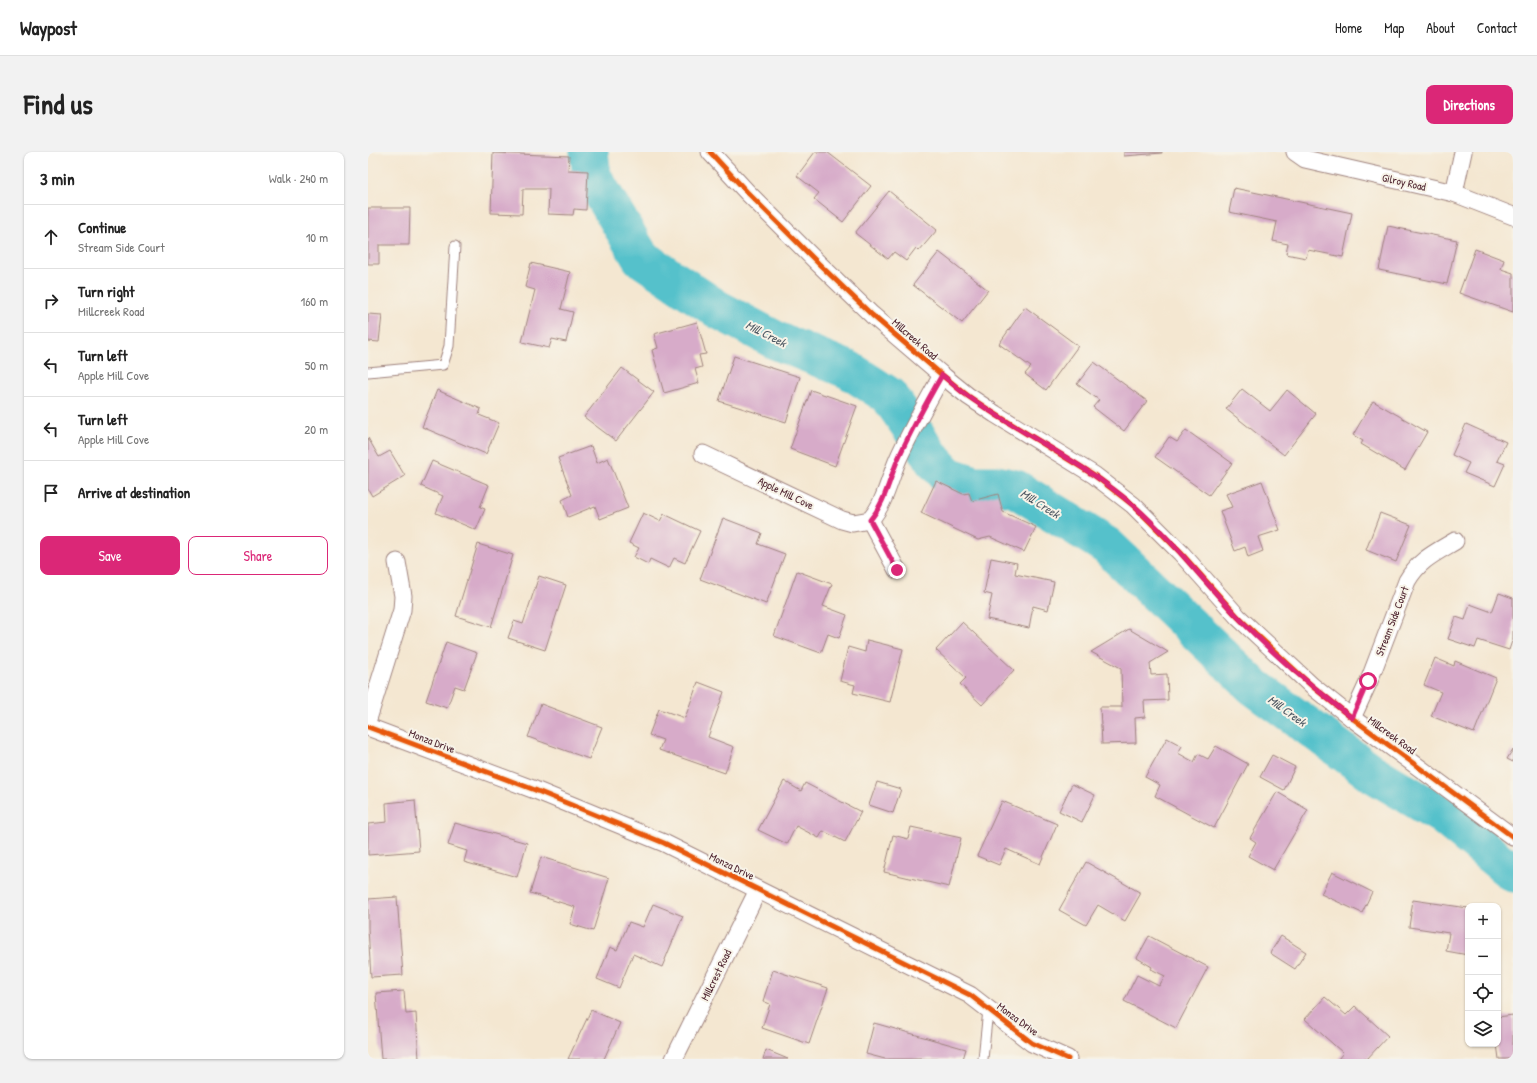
<!DOCTYPE html>
<html lang="en">
<head>
<meta charset="utf-8">
<style>
  :root { --surface:#fff; --page:#f2f2f2; --text:#222; --muted:#767676; --line:#e0e0e0; --accent:#db2777 }
  body { margin:0; font-family:"Patrick Hand",sans-serif; background:var(--page); color:var(--text) }
  .controls { position:absolute; right:12px; bottom:12px; display:grid; overflow:hidden; border-radius:8px; box-shadow:0 1px 3px #0004 }
  .controls button { width:36px; height:36px; display:grid; place-items:center; padding:0; border:0; border-bottom:1px solid var(--line); background:var(--surface); color:var(--text); font:20px sans-serif }
  .stop { position:absolute; width:12px; height:12px; margin:-9px; border:3px solid #db2777; border-radius:50%; background:#fff }
  .stop.end { background:#db2777; border-color:#fff; box-shadow:0 1px 4px #0008 }
  .list { margin:0; padding:0; list-style:none }
  h2 { display:flex; justify-content:space-between; align-items:center; height:52px; margin:0; padding:0 16px; font-size:17px }
  h2 small { font-size:13px; font-weight:400; color:var(--muted) }
  .list li { display:grid; grid-template-columns:26px 1fr auto; gap:12px; align-items:center; box-sizing:border-box; height:64px; padding:0 16px; border-top:1px solid var(--line) }
  .list b { display:block; font-size:15px; white-space:nowrap }
  .list p { margin:0; font-size:13px; white-space:nowrap; color:var(--muted) }
  .list em { font-size:13px; font-style:normal; color:var(--muted) }
  .actions { display:flex; gap:8px; padding:12px 16px }
  .actions a { flex:1; padding:9px 0; border:1px solid var(--accent); border-radius:8px; text-align:center; font-size:14px; color:var(--accent) }
  .actions .main { background:var(--accent); color:#fff }
  .icon { flex:none; width:22px; height:22px; fill:none; stroke:currentColor; stroke-width:2; stroke-linecap:round; stroke-linejoin:round }
  .map { position:relative; flex:none; width:1145px; height:907px; overflow:hidden; border-radius:8px }
  header { display:flex; align-items:center; gap:24px; box-sizing:border-box; height:56px; padding:0 20px; background:var(--surface); border-bottom:1px solid var(--line) }
  header strong { font-size:19px }
  nav { display:flex; gap:22px; margin-inline-start:auto; font-size:14px }
  .intro { display:flex; align-items:center; justify-content:space-between; box-sizing:border-box; height:96px; padding:0 24px }
  h1 { margin:0; font-size:28px }
  .button { padding:10px 18px; border-radius:8px; background:var(--accent); color:#fff; font-size:14px; font-weight:700 }
  main { display:flex; gap:24px; padding:0 24px }
  aside { flex:1; background:var(--surface); border-radius:8px; box-shadow:0 1px 3px #0004 }
  .map>svg:first-child { display:block }
</style>
</head>
<body>
<header>
<strong>Waypost</strong>
<nav><a>Home</a><a>Map</a><a>About</a><a>Contact</a></nav>
</header>
<div class="intro"><h1>Find us</h1><a class="button">Directions</a></div>
<main>
<aside>
<h2>3 min<small>Walk · 240 m</small></h2>
<ul class="list">
<li><svg class="icon" aria-label="ahead" viewBox="0 0 24 24"><path d="M12 20V5M6 11l6-6 6 6"/></svg><div><b>Continue</b><p>Stream Side Court</p></div><em>10 m</em></li>
<li><svg class="icon" aria-label="right" viewBox="0 0 24 24"><path d="M7 20v-9h11M14 6l5 5-5 5"/></svg><div><b>Turn right</b><p>Millcreek Road</p></div><em>160 m</em></li>
<li><svg class="icon" aria-label="left" viewBox="0 0 24 24"><path d="M17 20v-9H6M10 6l-5 5 5 5"/></svg><div><b>Turn left</b><p>Apple Mill Cove</p></div><em>50 m</em></li>
<li><svg class="icon" aria-label="left" viewBox="0 0 24 24"><path d="M17 20v-9H6M10 6l-5 5 5 5"/></svg><div><b>Turn left</b><p>Apple Mill Cove</p></div><em>20 m</em></li>
<li><svg class="icon" aria-label="arrive" viewBox="0 0 24 24"><path d="M6 21V4h12l-3 4 3 4H6"/></svg><div><b>Arrive at destination</b></div></li>
</ul>
<div class="actions"><a class="main">Save</a><a>Share</a></div>
</aside>
<div class="map">
<svg width="1145" height="907" viewBox="0 0 1145 907">
  <rect width="100%" height="100%" fill="#f7f3e8"/>
  <filter id="ink" filterUnits="userSpaceOnUse"><feTurbulence type="fractalNoise" baseFrequency=".025" numOctaves="2"/><feDisplacementMap in="SourceGraphic" scale="8" xChannelSelector="R" yChannelSelector="G"/><feConvolveMatrix kernelMatrix="1 2 1 2 8 2 1 2 1" color-interpolation-filters="sRGB"/></filter>
  <filter id="wash" filterUnits="userSpaceOnUse"><feTurbulence type="fractalNoise" baseFrequency=".012" numOctaves="4" result="noise"/><feDisplacementMap in="SourceGraphic" scale="16" xChannelSelector="R" yChannelSelector="G"/><feGaussianBlur stdDeviation="0.9" result="paint"/><feColorMatrix in="noise" values="0 0 0 0 0 0 0 0 0 0 0 0 0 0 0 0 0 1.4 0 .05"/><feComposite in="paint" operator="in"/></filter>
  <g filter="url(#wash)">
    <rect width="100%" height="100%" fill="#f4e7d1"/>
    <g fill="none" stroke-linecap="round" stroke-linejoin="round">
      <path stroke="#54c1cb" stroke-width="39" d="M221 0 224 24 273 106 349 157 409 189 481 218 521 244 566 309 580 324 606 333H629L648 337 739 394 885 534 1004 621 1074 663 1145 721"/>
    </g>
    <g id="blocks">
      <g fill="#d7abc9">
        <path d="M447 0H459L503 34 475 70 446 47 451 41 429 24Z"/>
        <path d="M756 0H794V1L756 4Z"/>
        <path d="M125 1 201 4 200 18 220 19 218 58 206 57 205 63 180 62 181 37H155L154 62 123 61Z"/>
        <path d="M866 36 984 61 975 105 940 98 938 106 918 102 920 92 905 89 909 70 861 60Z"/>
        <path d="M521 39 569 78 551 99 548 96 538 109 526 100 520 107 487 81Z"/>
        <path d="M0 56H42L41 93H11V112H0Z"/>
        <path d="M1020 74 1089 88 1079 132 1011 118Z"/>
        <path d="M1107 97 1136 108 1133 117 1145 121V160L1091 141Z"/>
        <path d="M571 100 620 138 594 171 545 133Z"/>
        <path d="M163 111 202 120 193 157 205 160 198 190 184 187 181 196 154 190 167 138 157 135Z"/>
        <path d="M657 155 710 194 678 238 657 222 663 215 631 192Z"/>
        <path d="M0 162 14 163 11 190 0 189Z"/>
        <path d="M329 170 338 202 331 203 334 215 327 217 331 231 296 241 284 198 290 196 286 182Z"/>
        <path d="M366 204 432 225 418 270 351 249Z"/>
        <path d="M726 210 779 249 756 279 725 255 731 248 709 232Z"/>
        <path d="M254 216 286 240 248 289 216 265Z"/>
        <path d="M874 237 902 259 919 238 948 262 916 303 858 257Z"/>
        <path d="M69 238 113 257 111 263 131 271 118 302 54 275Z"/>
        <path d="M443 238 489 254 467 314 422 297Z"/>
        <path d="M1005 249 1059 280 1037 318 993 292 995 289 985 283Z"/>
        <path d="M1098 272 1138 290 1129 309 1137 312 1127 334 1096 321 1101 311 1084 303Z"/>
        <path d="M818 278 864 311 841 343 787 305 801 285 809 290Z"/>
        <path d="M0 286 11 305 22 299 37 324 4 344 0 337Z"/>
        <path d="M223 294 229 311 240 306 260 356 232 367 227 354 200 365 194 348 204 343 190 306Z"/>
        <path d="M64 309 121 333 112 355 117 357 108 378 68 361 75 344 53 334Z"/>
        <path d="M568 329 595 342 601 341 604 349 630 342 635 360 668 375 656 400 622 385 610 388 553 361Z"/>
        <path d="M894 329 912 378 890 385 895 399 880 405 877 395 867 399 852 359 864 355 858 342Z"/>
        <path d="M275 361 292 369 296 362 332 379 317 411 306 406 301 416 282 407 280 412 266 405 271 396 261 391Z"/>
        <path d="M1012 361 1043 373 1028 410 998 398Z"/>
        <path d="M355 366 394 381 390 392 417 402 398 452 332 427Z"/>
        <path d="M110 392 145 403 123 475 88 464Z"/>
        <path d="M623 406 649 411 647 422 686 430 680 458 665 454 661 476 619 467 624 443 616 441Z"/>
        <path d="M429 419 464 432 455 454 479 463 471 486 460 482 453 501 406 484Z"/>
        <path d="M171 424 198 433 177 498 140 486 146 469 155 472Z"/>
        <path d="M1131 441 1145 446V486L1141 498 1110 488 1107 496 1080 487 1088 465 1097 468 1102 452 1124 460Z"/>
        <path d="M594 470 646 518 614 553 592 532 598 526 568 498Z"/>
        <path d="M761 477 800 500 782 511 783 523 799 522 800 548 776 549 777 565 767 566 768 591 734 592 732 555H754L753 516 723 500Z"/>
        <path d="M499 488 535 497 522 550 485 541 487 533 472 529 480 495 497 500Z"/>
        <path d="M78 490 109 501 96 537 87 534 79 556 58 549Z"/>
        <path d="M1067 506 1086 514 1087 509 1128 526 1106 581 1063 564 1073 540 1056 533Z"/>
        <path d="M330 530 356 540 340 585 366 595 357 621 291 598 295 588 281 583 291 557 317 566Z"/>
        <path d="M173 552 234 575 221 607 160 585Z"/>
        <path d="M799 586 814 594 810 601 826 610 830 602 840 607 848 594 880 612 846 676 787 644 792 633 777 625Z"/>
        <path d="M1145 597V610L1139 607Z"/>
        <path d="M904 603 927 615 916 638 892 625Z"/>
        <path d="M416 629 433 639 437 631 493 660 477 690 455 679 451 686 428 674 419 692 390 678Z"/>
        <path d="M509 630 533 637 525 661 501 653Z"/>
        <path d="M704 632 727 643 714 670 691 659Z"/>
        <path d="M909 640 940 658 905 718 880 704 888 690 882 686Z"/>
        <path d="M47 648 51 699 0 703V672L19 670 18 651Z"/>
        <path d="M634 649 689 672 672 712 638 697 631 713 609 704Z"/>
        <path d="M87 671 159 691 149 725 96 710 99 699 80 693Z"/>
        <path d="M543 675 593 686 581 735 516 720 525 683 540 687Z"/>
        <path d="M173 705 241 726 225 779 202 772 207 755 162 741Z"/>
        <path d="M718 710 773 741 757 769 730 753 718 773 691 758Z"/>
        <path d="M964 720 1004 740 994 761 953 742Z"/>
        <path d="M29 745 35 823 3 825 0 776V747Z"/>
        <path d="M1045 748 1100 756V803L1078 799 1081 781 1041 775Z"/>
        <path d="M285 752 315 764 294 815 265 802 251 836 229 827 242 795 249 798 261 770 275 775Z"/>
        <path d="M781 784 840 815 808 876 756 849 769 823 791 834 797 824 783 817 784 815 769 806Z"/>
        <path d="M913 784 938 800 927 817 902 801Z"/>
        <path d="M405 818 460 836 441 892 394 876 402 852 395 849Z"/>
        <path d="M36 839 38 862 48 861 51 907H13L8 841Z"/>
        <path d="M957 845 978 863 987 854 1020 884 999 907H970L975 901 937 867Z"/>
        <path d="M223 858 252 871 236 907H200Z"/>
        <path d="M1145 863V907H1131L1129 892 1130 865Z"/>
        <path d="M506 871 598 897 595 907H517L498 902Z"/>
        <path d="M398 898 420 907H395Z"/>
      </g>
    </g>
  </g>
  <g filter="url(#ink)">
    <use href="#blocks" fill-opacity="0" stroke="#9f837e" stroke-width="1"/>
    <g fill="none" stroke-linecap="round" stroke-linejoin="round">
      <g stroke="#9f837e" stroke-width="11">
        <g id="lane">
          <path d="M0 220 75 213 81 194 87 94"/>
          <path d="M615 907 620 858"/>
        </g>
      </g>
      <g stroke="#9f837e" stroke-width="19">
        <g id="street">
          <path d="M342 0 379 40 451 112 504 163 574 223 600 244 627 262 726 323 765 353 813 401 870 465 944 534 984 566 1145 685"/>
          <path d="M927 0 937 7 1086 41 1145 64"/>
          <path d="M1086 41 1095 0"/>
          <path d="M335 302 474 368 485 371 502 368C517 351 521 328 530 307 543 278 559 251 574 223"/>
          <path d="M502 368 529 418"/>
          <path d="M984 566 1001 529 1039 429C1051 408 1067 401 1087 389"/>
          <path d="M0 567 34 458 35 444 29 410"/>
          <path d="M0 575 167 638 296 691 602 843 664 891 700 907"/>
          <path d="M306 907 390 738"/>
        </g>
      </g>
      <use href="#lane" stroke="#fff" stroke-width="9"/>
      <use href="#street" stroke="#fff" stroke-width="17"/>
      <g stroke="#f7f3e8" stroke-width="8">
        <g id="cycleway">
          <path d="M342 0 379 40 451 112 504 163 574 223 600 244 627 262 726 323 765 353 813 401 870 465 944 534 984 566 1145 685"/>
          <path d="M0 575 167 638 296 691 602 843 664 891 700 907"/>
        </g>
      </g>
      <use href="#cycleway" stroke="#e8590c" stroke-width="5"/>
    </g>
  </g>
  <g fill="none" stroke-linecap="round" stroke-linejoin="round" filter="url(#ink)">
    <path stroke="#db2777" stroke-width="5" d="M529 418 502 368C517 351 521 328 530 307 543 278 558 251 574 223 583 230 591 238 600 244 654 283 716 310 766 354 804 387 834 428 869 464 904 502 944 534 984 566L1000 529"/>
  </g>
  <g text-anchor="middle" stroke-width="4" stroke-linejoin="round" paint-order="stroke">
    <g font-size="11" fill="#4a1f2b" stroke="#f7f3e8">
      <text transform="translate(1036 30) rotate(13)" y="4">Gilroy Road</text>
      <text transform="translate(547 187) rotate(41)" y="4">Millcreek Road</text>
      <text transform="translate(418 341) rotate(26)" y="4">Apple Mill Cove</text>
      <text transform="translate(1024 469) rotate(-69)" y="4">Stream Side Court</text>
      <text transform="translate(1024 583) rotate(36)" y="4">Millcreek Road</text>
      <text transform="translate(64 589) rotate(21)" y="4">Monza Drive</text>
      <text transform="translate(364 714) rotate(26)" y="4">Monza Drive</text>
      <text transform="translate(348 823) rotate(-64)" y="4">Millcrest Road</text>
      <text transform="translate(650 867) rotate(36)" y="4">Monza Drive</text>
    </g>
    <g font-size="12" font-style="italic" fill="#4e5863" stroke="#f7f3e8">
      <text transform="translate(398 182) rotate(27)" y="4">Mill Creek</text>
      <text transform="translate(672 352) rotate(32)" y="4">Mill Creek</text>
      <text transform="translate(919 559) rotate(36)" y="4">Mill Creek</text>
    </g>
  </g>
</svg>
<div class="controls">
<button>+</button>
<button>−</button>
<button><svg class="icon" aria-label="locate" viewBox="0 0 24 24"><circle cx="12" cy="12" r="6"/><path d="M12 2v4M12 18v4M2 12h4M18 12h4"/></svg></button>
<button><svg class="icon" aria-label="layers" viewBox="0 0 24 24"><path d="M12 4l9 5-9 5-9-5zM3 14l9 5 9-5"/></svg></button>
</div>
<div class="stop" style="left:1000px;top:529px"></div>
<div class="stop end" style="left:529px;top:418px"></div>
</div>
</main>
</body>
</html>
